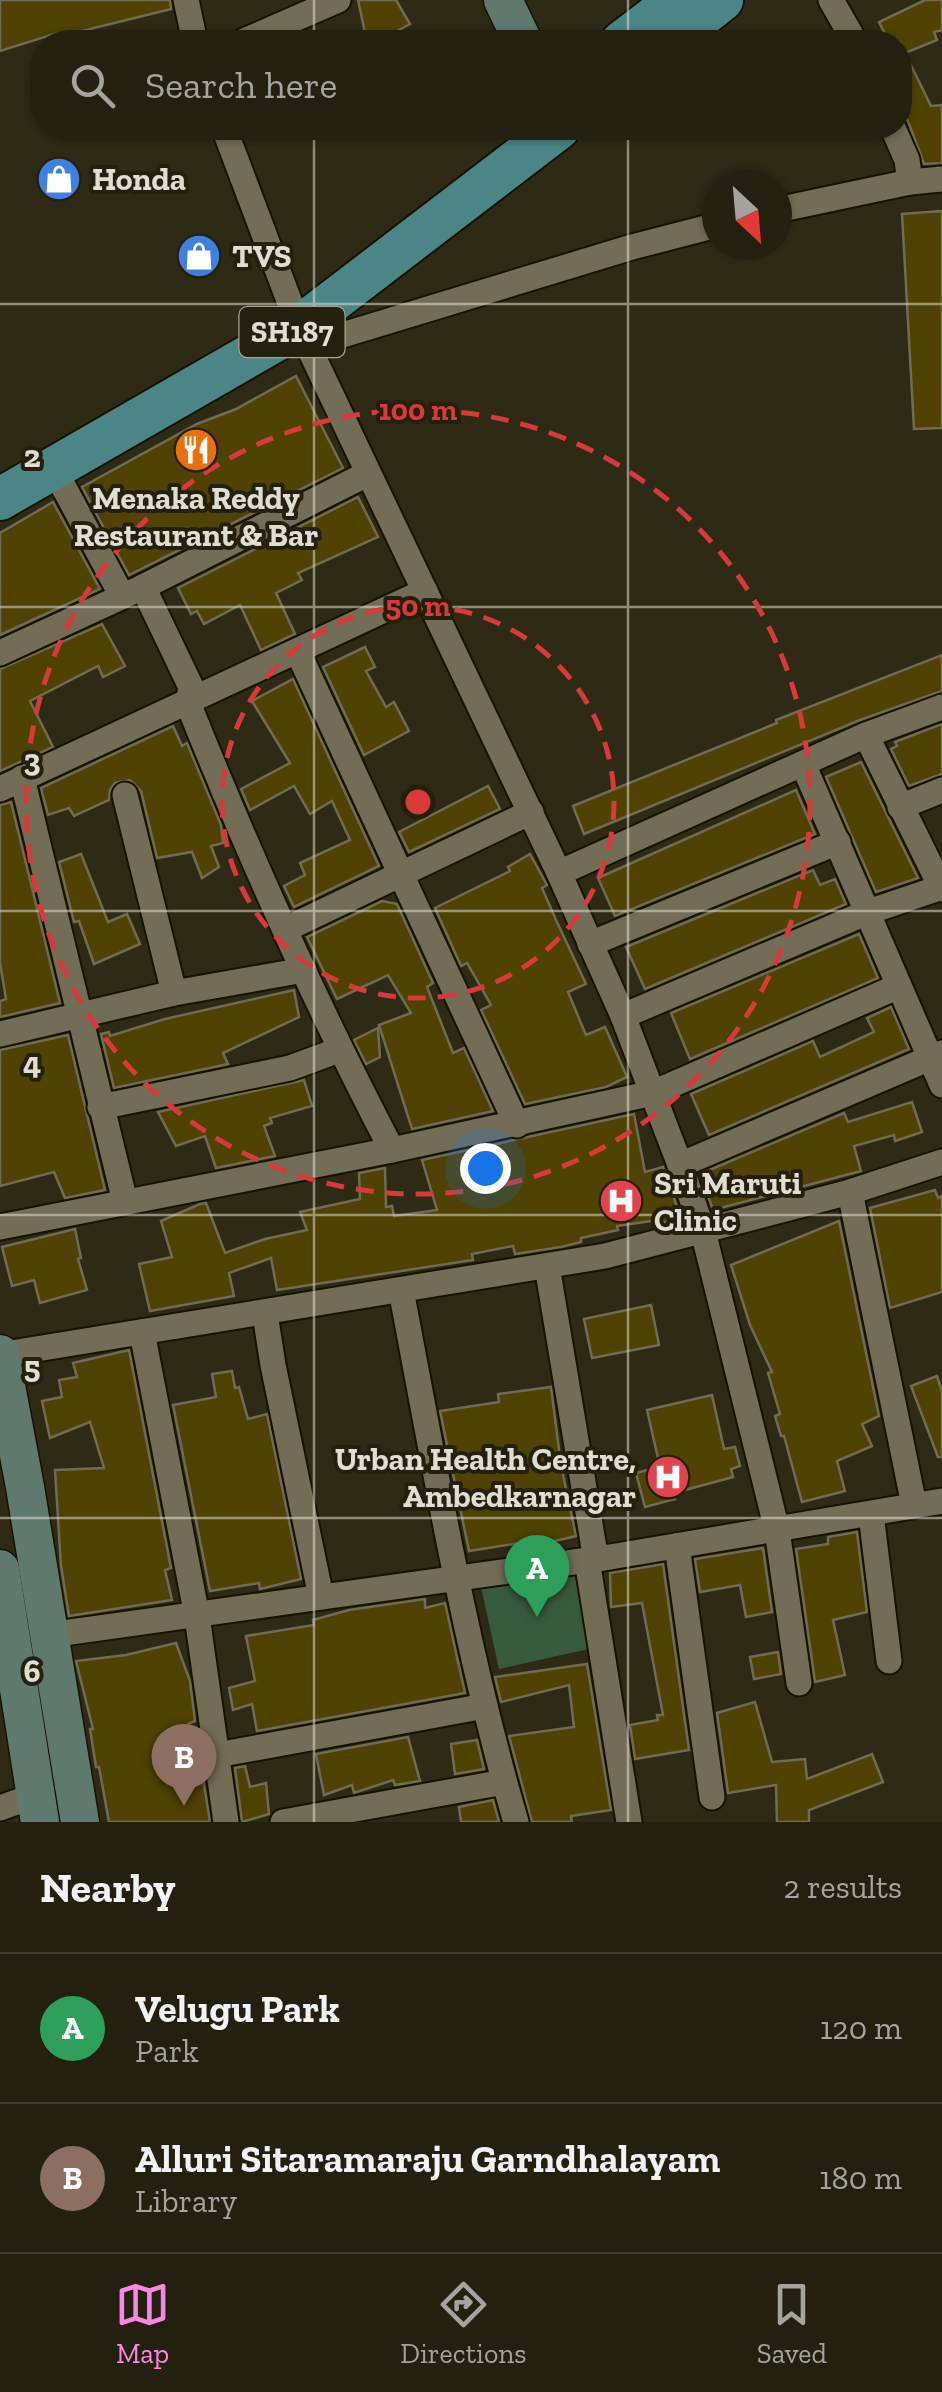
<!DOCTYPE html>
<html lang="en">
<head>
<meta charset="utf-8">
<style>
  :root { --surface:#232010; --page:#2f2d1e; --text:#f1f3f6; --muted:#a3a39f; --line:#403e30; --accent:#fb87e5 }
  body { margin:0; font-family:"Zilla Slab",serif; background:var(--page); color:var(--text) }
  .compass { position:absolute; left:702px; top:170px; width:90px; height:90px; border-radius:50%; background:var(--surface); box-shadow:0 2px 8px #0004; rotate:154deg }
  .you { position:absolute; left:485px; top:1168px; width:35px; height:35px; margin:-25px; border:8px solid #fff; border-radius:50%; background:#1a73e8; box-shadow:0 0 0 15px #1a73e833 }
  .badge { display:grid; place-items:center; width:65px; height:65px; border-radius:50%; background:var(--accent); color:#fff; font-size:32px; font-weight:700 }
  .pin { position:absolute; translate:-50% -82px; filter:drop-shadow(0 2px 5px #0008) }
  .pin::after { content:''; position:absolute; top:52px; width:35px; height:30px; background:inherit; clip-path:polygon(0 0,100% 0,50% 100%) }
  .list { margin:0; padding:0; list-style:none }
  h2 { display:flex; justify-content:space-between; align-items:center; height:130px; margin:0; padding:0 40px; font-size:42px }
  h2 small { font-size:32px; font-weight:400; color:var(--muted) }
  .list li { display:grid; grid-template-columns:65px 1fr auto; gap:30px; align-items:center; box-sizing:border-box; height:150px; padding:0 40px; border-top:2px solid var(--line) }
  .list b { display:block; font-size:38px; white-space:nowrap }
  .list p { margin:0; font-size:32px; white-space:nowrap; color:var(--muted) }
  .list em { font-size:32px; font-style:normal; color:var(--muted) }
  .icon { flex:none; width:55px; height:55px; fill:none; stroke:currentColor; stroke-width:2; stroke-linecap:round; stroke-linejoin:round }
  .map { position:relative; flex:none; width:942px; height:1822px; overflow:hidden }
  .search { position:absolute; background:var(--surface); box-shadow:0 2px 8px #0004; left:30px; right:30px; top:30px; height:110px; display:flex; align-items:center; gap:25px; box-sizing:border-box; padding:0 35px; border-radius:40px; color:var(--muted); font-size:38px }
  .sheet { height:430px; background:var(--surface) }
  nav { display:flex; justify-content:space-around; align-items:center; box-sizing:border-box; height:140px; border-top:2px solid var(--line); background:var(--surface); font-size:28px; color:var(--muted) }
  nav a { display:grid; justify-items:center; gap:5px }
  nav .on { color:var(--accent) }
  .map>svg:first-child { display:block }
</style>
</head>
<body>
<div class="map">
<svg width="942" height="1822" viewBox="0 0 942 1822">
  <rect width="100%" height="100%" fill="#2f2a16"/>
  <path fill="#395b3d" d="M574 1566 593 1648 499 1669 481 1587Z"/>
  <g fill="#4f4202" stroke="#716b56" stroke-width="2.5">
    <path d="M0 0H170L171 9 58 37 57 33 0 51Z"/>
    <path d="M358 0H396L410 24 376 42H367Z"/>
    <path d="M925 0H942V30L934 32 937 40 905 53 931 106 942 105V163L924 164 908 121 900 114V42H889L879 22Z"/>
    <path d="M942 211V428L914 429 902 214Z"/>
    <path d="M296 376 343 468 129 575 82 487 197 424 236 409Z"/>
    <path d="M358 497 378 537 298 573 302 580 276 593 295 634 261 650 240 605 204 624 197 611 191 614 178 588Z"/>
    <path d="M53 502 100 589 0 635V533Z"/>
    <path d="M102 624 125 666 103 677 98 666 30 701 53 747 0 771V669Z"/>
    <path d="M365 647 375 667 366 671 386 707 394 702 409 731 364 755 323 667Z"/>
    <path d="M942 655V691L860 720 584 834 573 806 777 723 776 720Z"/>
    <path d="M293 679 379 866 294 907 284 886 305 875 300 863 350 840 332 801 310 814 294 786 250 810 241 789 290 763 252 701Z"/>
    <path d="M942 724V774L909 786 891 749 897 746 895 742Z"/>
    <path d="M173 726 182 746 187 743 221 825 223 843 211 846 219 867 202 878 192 852 157 858 141 791 130 780 115 783 110 790 109 800 74 816 69 808 48 815 41 788Z"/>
    <path d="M861 762 918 878 876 892 826 777Z"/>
    <path d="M488 786 500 809 409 852 399 832Z"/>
    <path d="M796 790 815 834 615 916 598 878Z"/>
    <path d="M11 802 60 1003 0 1017V1001L6 999 0 963V805Z"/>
    <path d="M81 854 108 922 127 914 140 944 94 964 79 921 74 922 59 862Z"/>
    <path d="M530 854 547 885 542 888 556 920 586 984 568 992 586 1035 605 1027 627 1077 606 1087 525 1104 481 1010 491 1005 467 963 461 966 435 908 510 871 508 867Z"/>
    <path d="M813 870 820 885 835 879 846 904 645 989 626 947Z"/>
    <path d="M382 901 397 904 433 983 427 987 453 1053 464 1048 493 1111 412 1129 379 1025 411 1013 388 975 337 999 307 937Z"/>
    <path d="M859 934 878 978 690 1059 671 1013Z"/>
    <path d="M294 990 299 1017 223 1053 228 1064 114 1088 101 1034 109 1032 110 1036 165 1019Z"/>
    <path d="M891 1007 909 1049 709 1135 691 1094 813 1041 820 1057 874 1032 867 1018Z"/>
    <path d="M378 1028 380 1057 366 1064 354 1040Z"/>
    <path d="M68 1035 105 1190 65 1198 54 1172 0 1186V1050Z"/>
    <path d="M304 1080 312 1106 270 1118 272 1123 264 1126 275 1156 216 1168 205 1136 176 1146 158 1112Z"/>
    <path d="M912 1102 922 1132 895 1141 894 1135 854 1146 861 1171 713 1210 700 1174 844 1113 848 1122Z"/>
    <path d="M634 1114 645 1172 663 1167 681 1218 658 1224V1220L617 1226 618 1230 581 1238V1242L561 1247 515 1254 513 1246 472 1254 473 1260 277 1290 271 1258 229 1273 234 1296 150 1311 139 1264 172 1257 161 1221 200 1204 206 1203 225 1253 265 1239 307 1230 300 1212 360 1199 359 1173 385 1168 386 1207 392 1206 394 1216 437 1210 422 1160Z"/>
    <path d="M935 1190 938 1198 942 1196V1292L890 1308 870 1208Z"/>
    <path d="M839 1221 879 1416 862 1424 872 1446 837 1461 845 1491 802 1502 784 1436H781L775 1416 780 1414 768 1373 772 1372 750 1325 731 1265Z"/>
    <path d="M75 1229 81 1258 78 1259 87 1290 40 1303 34 1280 12 1286 2 1247Z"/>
    <path d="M651 1305 659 1345 592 1358 584 1319Z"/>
    <path d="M129 1350 171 1568 165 1570 172 1600 69 1616 61 1566 55 1470 104 1468 90 1422 50 1438 42 1401 62 1397 59 1380 77 1377 73 1363Z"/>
    <path d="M232 1371 235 1388 239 1387 248 1419 267 1414 301 1579 260 1589 259 1583 210 1591 173 1405 216 1397 212 1374Z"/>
    <path d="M937 1376 942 1391V1457H938L911 1386Z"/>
    <path d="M551 1387 561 1465 576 1536 534 1546 533 1541 469 1551 440 1411 499 1402 498 1394Z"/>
    <path d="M712 1395 724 1449 735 1447 740 1466 731 1469 733 1477 674 1493 675 1499 645 1507 636 1473 660 1467 647 1410Z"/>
    <path d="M857 1532 867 1612 833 1620 845 1675 815 1682 796 1549 828 1544V1537Z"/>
    <path d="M763 1548 772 1612 746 1617 740 1585 700 1592 695 1559Z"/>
    <path d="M663 1564 689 1750 635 1759 630 1725 658 1720 657 1715H663L642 1603 611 1607 610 1573Z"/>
    <path d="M425 1599V1608L445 1603 465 1693 257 1731 252 1704 233 1710 229 1688 255 1681 246 1636 314 1625 313 1620 349 1610Z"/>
    <path d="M176 1643 190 1681 195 1721 188 1724 202 1772 210 1822H109L99 1767H96L90 1729H93L76 1661 126 1655Z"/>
    <path d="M778 1652 781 1674 754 1679 750 1657Z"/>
    <path d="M587 1664 611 1810 571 1816 572 1822H532L509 1736 574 1727 569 1685 501 1702 495 1677Z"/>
    <path d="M755 1702 772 1762 805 1759 807 1779 872 1754 883 1782 809 1810V1822H777L776 1785 728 1793 717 1713Z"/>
    <path d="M408 1737 420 1781 395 1785 393 1780 354 1793 352 1785 324 1795 316 1754Z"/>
    <path d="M477 1740 484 1769 455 1774 451 1744Z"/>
    <path d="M245 1766 250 1787 266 1783 269 1814 242 1822 235 1768Z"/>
    <path d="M493 1800 499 1822H461L459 1807Z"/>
  </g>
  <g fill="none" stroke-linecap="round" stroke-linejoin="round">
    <g stroke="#171302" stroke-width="29">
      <g id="street">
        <path d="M186 0 195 42"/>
        <path d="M831 0 855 42"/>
        <path d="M242 42 338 0"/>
        <path d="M224 128 299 327 559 873 623 1016 680 1165 703 1231 777 1530 799 1683"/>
        <path d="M893 128 907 160 910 182"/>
        <path d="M777 210 910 182 942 179"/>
        <path d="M299 327 326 340 632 247 717 225"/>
        <path d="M54 469 122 596"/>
        <path d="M143 587 191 687 188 703C249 855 316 1005 392 1150"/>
        <path d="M298 652 517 1125"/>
        <path d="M0 653 143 587 367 474"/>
        <path d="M866 735 942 889"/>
        <path d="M803 764 942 1085"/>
        <path d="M22 778 125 1202"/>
        <path d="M0 789 425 591"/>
        <path d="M125 795 174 993"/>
        <path d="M900 807 942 790"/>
        <path d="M559 873 866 735 942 707"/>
        <path d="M286 929 531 812"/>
        <path d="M590 944 838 842"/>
        <path d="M623 1016 868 912 942 887"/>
        <path d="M0 1034 174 993 304 970"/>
        <path d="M100 1107 290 1068 339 1050"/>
        <path d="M680 1165 942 1053"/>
        <path d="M850 1192 914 1505"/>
        <path d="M0 1227 392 1150 653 1093 899 986"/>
        <path d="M547 1266 596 1560"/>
        <path d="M401 1290C435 1468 465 1648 516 1822"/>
        <path d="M265 1314 273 1365 321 1597"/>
        <path d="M142 1332 197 1616 226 1822"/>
        <path d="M0 1355 605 1256 850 1192 942 1162"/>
        <path d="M871 1514 889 1661"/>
        <path d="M677 1546 712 1797"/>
        <path d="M587 1560 629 1822"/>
        <path d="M49 1635 610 1557 942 1501"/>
        <path d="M217 1755 485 1706"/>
        <path d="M0 1808 36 1795"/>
        <path d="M283 1822 504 1782"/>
      </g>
    </g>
    <g stroke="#171302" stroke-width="41">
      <g id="secondary">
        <path d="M503 0 523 42"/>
        <path d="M0 1354 25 1487 80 1822"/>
        <path d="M0 1569 40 1822"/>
      </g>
    </g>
    <g stroke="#171302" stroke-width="46">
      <g id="primary">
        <path d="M622 42 677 0"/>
        <path d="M669 42 722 0"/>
        <path d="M0 499 299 327 559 128"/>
      </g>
    </g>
    <use href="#street" stroke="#736d57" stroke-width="25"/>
    <use href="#secondary" stroke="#5f796f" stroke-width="38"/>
    <use href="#primary" stroke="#4b8588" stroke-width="42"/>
  </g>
  <path fill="none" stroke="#e0ddd1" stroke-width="2.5" stroke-opacity="0.55" d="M314 0V42M628 0V42M314 128V1822M628 128V1822M0 304H942M0 607H942M0 911H942M0 1215H942M0 1518H942"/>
  <g fill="none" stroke="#d73a39" stroke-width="5" stroke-dasharray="18 12">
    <circle cx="418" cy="802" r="196"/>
    <circle cx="418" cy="802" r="392"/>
  </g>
  <defs>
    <g id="shop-disc" transform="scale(2.25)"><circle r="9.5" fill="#3f7fe0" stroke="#25200d"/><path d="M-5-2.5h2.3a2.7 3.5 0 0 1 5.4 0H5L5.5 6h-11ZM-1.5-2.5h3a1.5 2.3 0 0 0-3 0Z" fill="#fff"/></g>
    <g id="restaurant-disc" transform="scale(2.25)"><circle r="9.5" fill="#e8710a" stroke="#25200d"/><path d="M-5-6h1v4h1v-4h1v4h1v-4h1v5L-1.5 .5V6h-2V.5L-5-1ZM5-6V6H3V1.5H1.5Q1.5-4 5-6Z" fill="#fff"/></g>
    <g id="hospital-disc" transform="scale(2.25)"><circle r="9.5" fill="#e0444e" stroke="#25200d"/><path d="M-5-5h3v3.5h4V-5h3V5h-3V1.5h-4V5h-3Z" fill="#fff"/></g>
  </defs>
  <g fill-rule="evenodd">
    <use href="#shop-disc" x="59" y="179"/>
    <use href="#shop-disc" x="199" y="256"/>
    <use href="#restaurant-disc" x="196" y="450"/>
    <use href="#hospital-disc" x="621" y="1201"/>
    <use href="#hospital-disc" x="668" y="1477"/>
  </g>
  <g text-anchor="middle" stroke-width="8" stroke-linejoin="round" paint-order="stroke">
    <rect fill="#25200d" stroke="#a8a496" stroke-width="2.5" x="239.5" y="307" width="105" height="50" rx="8"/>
    <g font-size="30" font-weight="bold" fill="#e0ddd1">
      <text x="292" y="342">SH187</text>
    </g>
    <g font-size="32" font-weight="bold" fill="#e0ddd1" stroke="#25200d" text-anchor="start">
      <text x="92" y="190">Honda</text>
      <text x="232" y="267">TVS</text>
      <text x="196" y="509" text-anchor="middle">Menaka Reddy<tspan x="196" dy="37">Restaurant &amp; Bar</tspan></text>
      <text x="654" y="1194">Sri Maruti<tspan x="654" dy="37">Clinic</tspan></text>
      <text x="636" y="1470" text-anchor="end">Urban Health Centre,<tspan x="636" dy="37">Ambedkarnagar</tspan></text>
    </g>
  </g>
  <g font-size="32" text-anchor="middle" font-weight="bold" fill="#e0ddd1" stroke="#25200d" stroke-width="8" stroke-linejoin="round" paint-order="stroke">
    <text x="32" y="467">2</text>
    <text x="32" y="771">3</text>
    <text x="32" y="1074">4</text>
    <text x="32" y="1378">5</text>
    <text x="32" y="1682">6</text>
  </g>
  <circle cx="418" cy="802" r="15" fill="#d73a39" stroke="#25200d" stroke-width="5"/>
  <g font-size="30" text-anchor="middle" font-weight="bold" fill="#d73a39" stroke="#25200d" stroke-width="8" stroke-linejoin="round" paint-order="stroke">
    <text x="418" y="420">100 m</text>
    <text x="418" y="616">50 m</text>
  </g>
</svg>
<svg class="compass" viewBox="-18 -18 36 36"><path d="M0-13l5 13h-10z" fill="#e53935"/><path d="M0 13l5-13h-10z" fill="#a3a39f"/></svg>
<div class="you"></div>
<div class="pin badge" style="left:537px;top:1617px;background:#2e9e5b">A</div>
<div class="pin badge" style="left:184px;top:1806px;background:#8d6e63">B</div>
<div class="search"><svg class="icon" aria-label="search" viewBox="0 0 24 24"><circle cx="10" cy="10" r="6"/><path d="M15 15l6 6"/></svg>Search here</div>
</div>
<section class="sheet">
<h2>Nearby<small>2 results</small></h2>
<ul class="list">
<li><span class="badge" style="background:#2e9e5b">A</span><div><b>Velugu Park</b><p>Park</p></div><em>120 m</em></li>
<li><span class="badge" style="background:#8d6e63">B</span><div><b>Alluri Sitaramaraju Garndhalayam</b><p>Library</p></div><em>180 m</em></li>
</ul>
</section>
<nav>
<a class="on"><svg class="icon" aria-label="map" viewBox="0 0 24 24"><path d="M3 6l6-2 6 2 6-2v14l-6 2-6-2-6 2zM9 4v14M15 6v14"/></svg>Map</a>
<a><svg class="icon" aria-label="directions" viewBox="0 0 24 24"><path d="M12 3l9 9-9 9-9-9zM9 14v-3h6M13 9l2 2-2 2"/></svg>Directions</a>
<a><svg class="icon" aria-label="saved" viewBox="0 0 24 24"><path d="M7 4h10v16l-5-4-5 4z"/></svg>Saved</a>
</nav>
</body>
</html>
